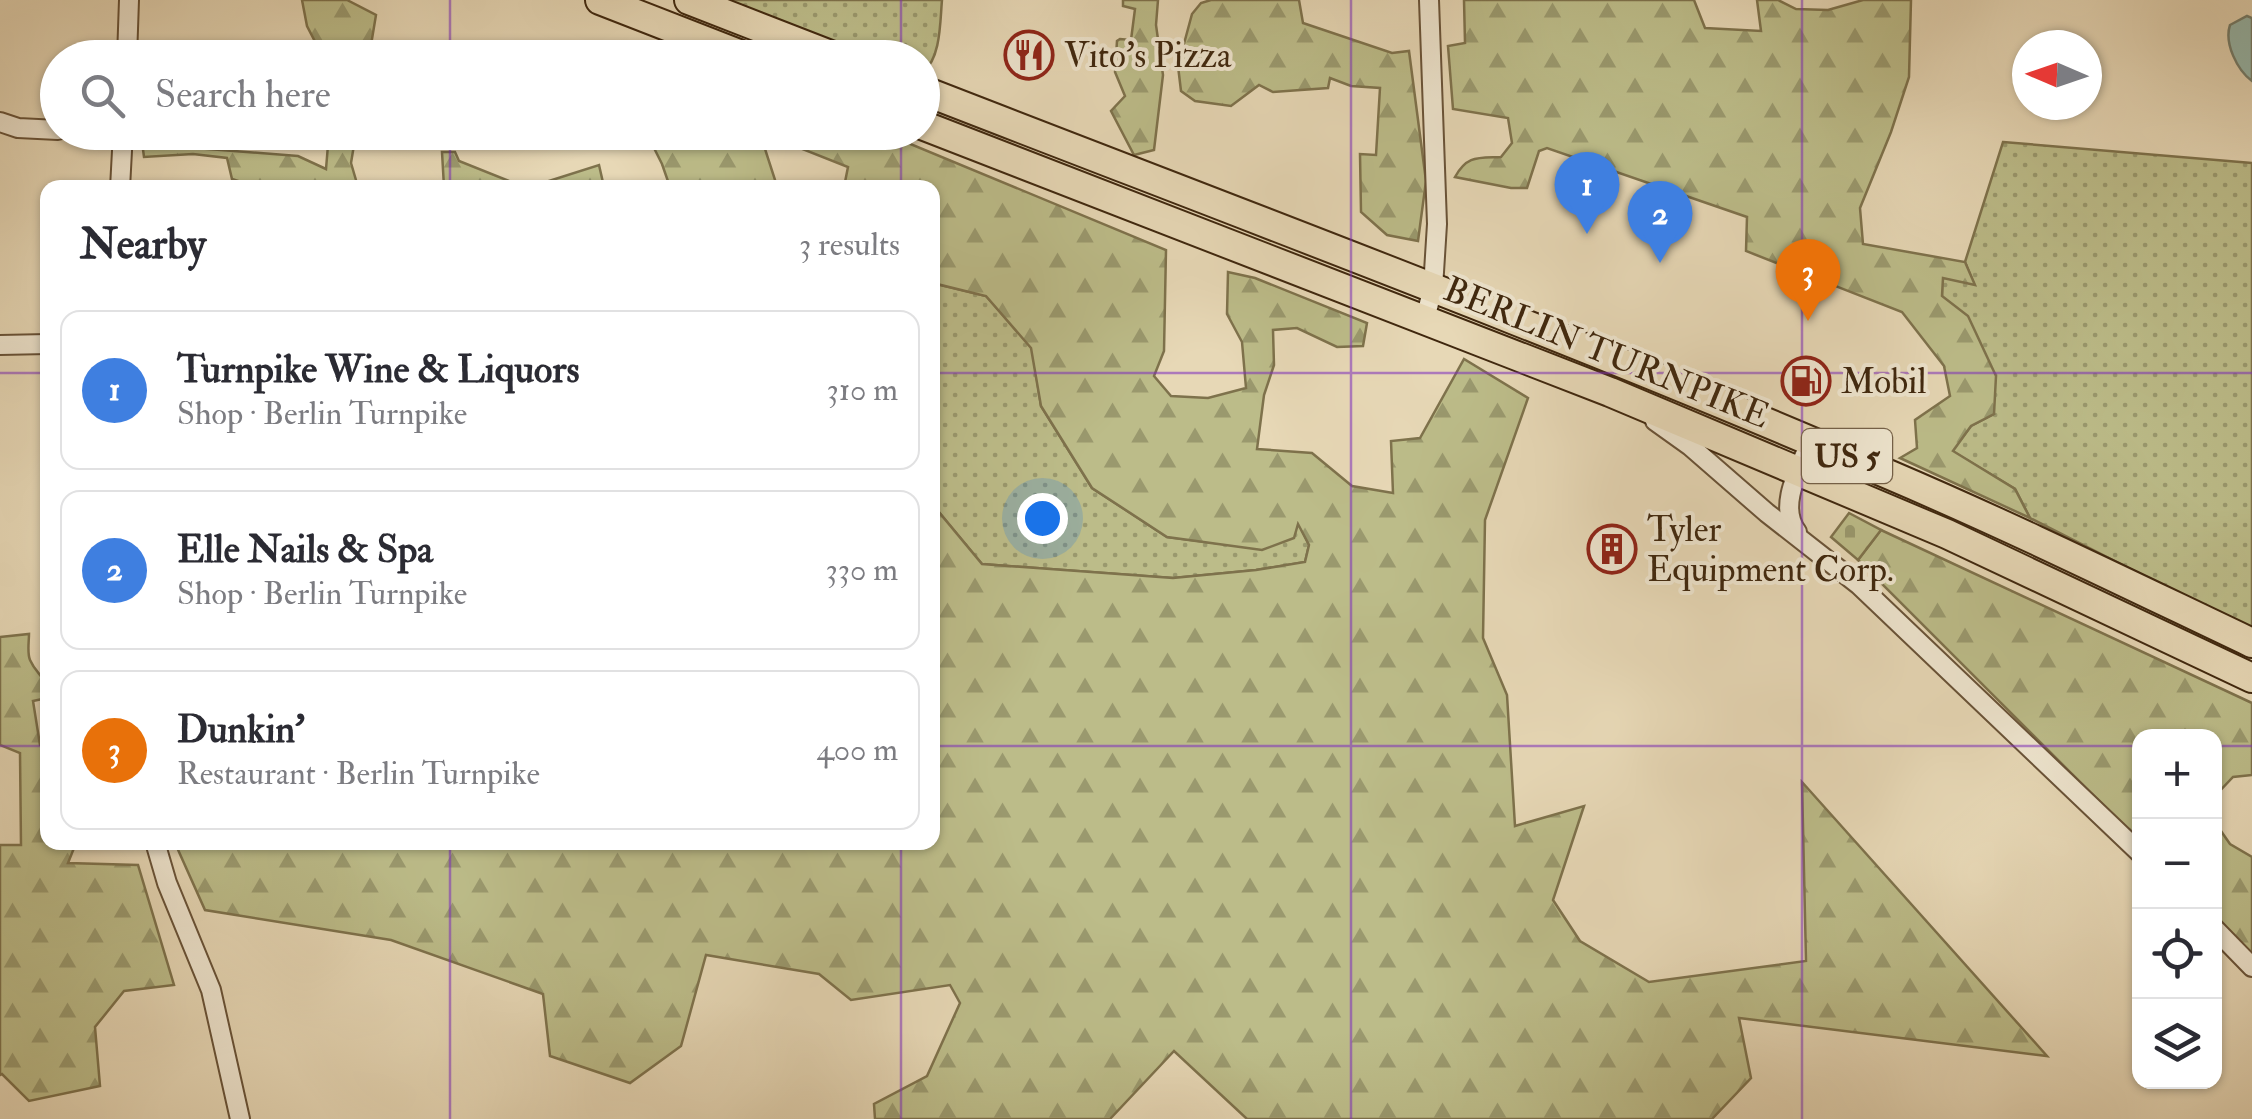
<!DOCTYPE html>
<html lang="en">
<head>
<meta charset="utf-8">
<style>
  :root { --surface:#fff; --page:#f2f2f3; --text:#2b2b33; --muted:#7c7c81; --line:#e1e1e2; --accent:#0b8043 }
  body { margin:0; font-family:"IM FELL Double Pica",serif; background:var(--page); color:var(--text) }
  .controls { position:absolute; right:30px; bottom:30px; display:grid; overflow:hidden; border-radius:20px; box-shadow:0 2px 8px #0004 }
  .controls button { width:90px; height:90px; display:grid; place-items:center; padding:0; border:0; border-bottom:2px solid var(--line); background:var(--surface); color:var(--text); font:50px sans-serif }
  .compass { position:absolute; left:2012px; top:30px; width:90px; height:90px; border-radius:50%; background:var(--surface); box-shadow:0 2px 8px #0004; rotate:272deg }
  .you { position:absolute; left:1042px; top:518px; width:35px; height:35px; margin:-25px; border:8px solid #fff; border-radius:50%; background:#1a73e8; box-shadow:0 0 0 15px #1a73e833 }
  .badge { display:grid; place-items:center; width:65px; height:65px; border-radius:50%; background:var(--accent); color:#fff; font-size:32px; font-weight:700 }
  .pin { position:absolute; translate:-50% -82px; filter:drop-shadow(0 2px 5px #0008) }
  .pin::after { content:''; position:absolute; top:52px; width:35px; height:30px; background:inherit; clip-path:polygon(0 0,100% 0,50% 100%) }
  .list { margin:0; padding:0; list-style:none }
  h2 { display:flex; justify-content:space-between; align-items:center; height:130px; margin:0; padding:0 40px; font-size:42px }
  h2 small { font-size:32px; font-weight:400; color:var(--muted) }
  .list li { display:grid; grid-template-columns:65px 1fr auto; gap:30px; align-items:center; box-sizing:border-box; height:160px; margin:0 20px 20px; padding:0 20px; border:2px solid var(--line); border-radius:20px }
  .list b { display:block; font-size:38px; white-space:nowrap }
  .list p { margin:0; font-size:32px; white-space:nowrap; color:var(--muted) }
  .list em { font-size:32px; font-style:normal; color:var(--muted) }
  .icon { flex:none; width:55px; height:55px; fill:none; stroke:currentColor; stroke-width:2; stroke-linecap:round; stroke-linejoin:round }
  .map { position:relative; flex:none; width:2252px; height:1119px; overflow:hidden }
  .search { position:absolute; background:var(--surface); box-shadow:0 2px 8px #0004; left:40px; top:40px; width:900px; height:110px; display:flex; align-items:center; gap:25px; box-sizing:border-box; padding:0 35px; border-radius:55px; color:var(--muted); font-size:38px }
  .panel { position:absolute; background:var(--surface); box-shadow:0 2px 8px #0004; left:40px; top:180px; width:900px; height:670px; border-radius:20px }
  .map>svg:first-child { display:block }
</style>
</head>
<body>
<div class="map">
<svg width="2252" height="1119" viewBox="0 0 2252 1119">
  <defs>
    <pattern id="grass-dots" width="8" height="8" patternUnits="userSpaceOnUse" patternTransform="scale(2.5)"><rect width="8" height="8" fill="#bcbc89"/><path d="M2 2h.1M6 6h.1" fill="none" stroke="#9a996e" stroke-width="1.8" stroke-linecap="round"/></pattern>
    <pattern id="forest-firs" width="22" height="20" patternUnits="userSpaceOnUse" patternTransform="scale(2.5)"><rect width="22" height="20" fill="#bcbc89"/><path d="M5 1l3.5 6h-7zM16 11l3.5 6h-7z" fill="#9a996e"/></pattern>
    <pattern id="cemetery-stones" width="16" height="16" patternUnits="userSpaceOnUse" patternTransform="scale(2.5)"><rect width="16" height="16" fill="#bcbc89"/><path d="M2 7V4a2 2 0 0 1 4 0v3zM10 15v-3a2 2 0 0 1 4 0v3z" fill="#9a996e"/></pattern>
  </defs>
  <rect width="100%" height="100%" fill="#e7d8b6"/>
  <filter id="stains"><feTurbulence type="fractalNoise" baseFrequency=".002" numOctaves="4"/><feColorMatrix values="0 0 0 0 .2 0 0 0 0 .09 0 0 0 0 .02 0 0 0 .5 -.17"/></filter>
  <radialGradient id="worn" r=".72"><stop offset=".6" stop-color="#630" stop-opacity="0"/><stop offset="1" stop-color="#630" stop-opacity=".3"/></radialGradient>
  <g fill="url(#grass-dots)" stroke="#7e724c" stroke-width="2.5">
    <path d="M720 0H942C940 22 941 58 923 72L922 58 865 57Z"/>
    <path d="M2003 142 2252 163V631L2030 518 2015 489 1952 451 1971 426 1994 414 1942 296V277L1974 284 1965 262Z"/>
    <path d="M932 283 986 296 1032 348 1041 406 1092 488 1167 537 1262 549 1298 522 1309 545 1305 562 1256 570 1173 578 982 564 933 505Z"/>
  </g>
  <g fill="url(#forest-firs)" stroke="#7e724c" stroke-width="2.5">
    <path d="M302 0H347L376 15 369 57H323L307 26Z"/>
    <path d="M1123 0H1158L1156 25 1163 75 1154 150 1134 155 1111 111 1125 96 1115 72 1117 41 1120 39 1131 40 1135 9 1123 6Z"/>
    <path d="M1211 0H1299L1303 23 1392 53 1409 51 1426 181 1418 241 1387 235 1361 212 1360 154 1376 155 1380 88 1351 86 1330 78 1328 88 1273 92 1259 85 1231 106 1195 101 1181 91 1178 66 1192 14 1201 3Z"/>
    <path d="M1464 0H1694L1705 28 1761 31 1757 0H1778L1796 9 1828 10 1863 0H1911L1909 77 1891 132 1860 208 1863 244 1965 262 1975 285 1943 278 1942 296 1968 316 1996 376 1994 414 1971 426 1953 451 2015 489 2030 518 1900 458 1917 448 1915 420 1950 396 1944 366 1902 312 1746 251 1747 217 1547 148 1539 151 1527 188H1511L1455 177C1467 155 1478 158 1501 157L1512 143 1508 118 1453 109 1448 46 1465 43Z"/>
    <path d="M646 132 884 133 1166 250 1164 351 1154 376 1171 396 1208 398 1246 388 1242 342 1227 314 1228 272 1255 278 1367 323 1363 346 1337 347 1297 328 1273 330 1274 365 1264 395 1257 449 1312 453 1352 486 1393 493 1391 441 1420 438 1464 359 1528 398 1485 520 1483 638 1507 695 1515 826 1584 806 1553 900 1580 941 1649 982 1806 961 1802 782 2047 1056 1739 1018 1751 1078 1712 1119H1247L1174 1051 1110 1119H875L874 1104 927 1076 960 1003 950 985 851 1000 819 974 706 955 681 1046 630 1083 550 1056 543 994 391 940 205 910 175 843 932 842 933 505 982 564 1173 578 1256 570 1305 562 1309 545 1298 524 1294 538 1262 550 1167 537 1092 488 1041 406 1031 348 986 296 933 283 932 188 844 187 848 167 790 144 765 149 777 186 775 187H670L662 164Z"/>
    <path d="M329 133H356L351 163 358 187H247V184L232 179 227 158 193 154 144 157 142 142 196 137V148L298 156 326 169Z"/>
    <path d="M442 152H455L459 161 524 187H444Z"/>
    <path d="M599 165 604 187H530Z"/>
    <path d="M1881 530 2252 703V775L2233 777 2215 796 2214 736H2140L2139 841 1858 560Z"/>
    <path d="M29 634C29 642 27 653 30 660 38 678 47 674 47 698L33 701 40 745 47 746 48 842 76 843 68 863 138 865 174 985 124 991 95 1027 100 1086 29 1101 2 1074 0 1075V845H21L20 753 0 745V637Z"/>
    <path d="M2214 821 2230 844 2252 857V956L2215 918Z"/>
  </g>
  <path fill="url(#cemetery-stones)" stroke="#7e724c" stroke-width="2.5" d="M1849 513 1881 530 1858 560 1831 537Z"/>
  <path fill="#97baae" stroke="#747f6e" stroke-width="2.5" d="M2247 16 2252 18V81C2237 70 2224 43 2230 25Z"/>
  <g fill="none" stroke-linecap="round" stroke-linejoin="round">
    <g stroke="#695338" stroke-width="22">
      <g id="minor">
        <path d="M127 58 129 0"/>
        <path d="M0 122 18 128 58 130"/>
        <path d="M120 188 123 132"/>
        <path d="M1425 319 1433 288 1437 224 1429 0"/>
        <path d="M0 345 48 344"/>
        <path d="M1655 421 1690 446 1767 513 1859 585 2140 853"/>
        <path d="M1797 532C1777 506 1800 468 1811 441"/>
        <path d="M155 842 167 883 211 990 240 1119"/>
        <path d="M2214 928 2252 967"/>
      </g>
    </g>
    <g stroke="#3f270e" stroke-width="32">
      <g id="highway">
        <path d="M600 0 749 58"/>
        <path d="M689 0 838 58"/>
        <path d="M922 90C1246 216 1571 337 1890 475 2012 527 2132 586 2252 643"/>
        <path d="M922 125 1610 392 1947 534 2252 678"/>
      </g>
    </g>
    <use href="#minor" stroke="#efe6d0" stroke-width="18"/>
    <use href="#highway" stroke="#e7d8b6" stroke-width="28"/>
  </g>
  <path fill="none" stroke="#7b2cbf" stroke-width="2.5" stroke-opacity="0.55" d="M450 0V58M901 0V58M1351 0V1119M1802 0V1119M450 132V188M901 132V188M0 373H48M932 373H2252M0 746H48M932 746H2140M2214 746H2252M450 842V1119M901 842V1119"/>
  <defs>
    <g id="restaurant-ring" transform="scale(2.5)"><circle r="9.5" fill="#efe6d0" stroke="#8f2418" stroke-width="1.5"/><path d="M-5-6h1v4h1v-4h1v4h1v-4h1v5L-1.5 .5V6h-2V.5L-5-1ZM5-6V6H3V1.5H1.5Q1.5-4 5-6Z" fill="#8f2418"/></g>
    <g id="fuel-ring" transform="scale(2.5)"><circle r="9.5" fill="#efe6d0" stroke="#8f2418" stroke-width="1.5"/><path d="M-5.5-6h7V0h2V4h1.3V-2.5L3-4.5l.8-.8L6-3V5H2.5V1h-1V6h-7ZM-4.2-4.7v3.2H.2V-4.7Z" fill="#8f2418"/></g>
    <g id="building-ring" transform="scale(2.5)"><circle r="9.5" fill="#efe6d0" stroke="#8f2418" stroke-width="1.5"/><path d="M-4-6H4V6H1V3H-1V6H-4ZM-2.5-4.3h1.7v1.8h-1.7ZM.8-4.3h1.7v1.8H.8ZM-2.5-1h1.7V.8h-1.7ZM.8-1h1.7V.8H.8Z" fill="#8f2418"/></g>
  </defs>
  <g fill-rule="evenodd">
    <use href="#restaurant-ring" x="1029" y="55"/>
    <use href="#fuel-ring" x="1806" y="381"/>
    <use href="#building-ring" x="1612" y="549"/>
  </g>
  <g text-anchor="middle" stroke-width="8" stroke-linejoin="round" paint-order="stroke">
    <rect fill="#efe6d0" stroke="#746048" stroke-width="2.5" x="1802" y="429" width="90" height="54" rx="8"/>
    <g font-size="32" font-weight="bold" fill="#3f270e">
      <text x="1847" y="467">US 5</text>
    </g>
    <g font-size="35" fill="#3f270e" stroke="#efe6d0" text-anchor="start">
      <text x="1064" y="67">Vito's Pizza</text>
      <text x="1841" y="393">Mobil</text>
      <text x="1647" y="541">Tyler<tspan x="1647" dy="40">Equipment Corp.</tspan></text>
    </g>
    <g font-size="35" fill="#3f270e" stroke="#efe6d0">
      <text transform="translate(1607 352) rotate(22)" y="12">BERLIN TURNPIKE</text>
    </g>
  </g>
  <rect width="100%" height="100%" filter="url(#stains)"/>
  <rect width="100%" height="100%" fill="url(#worn)"/>
</svg>
<div class="controls">
<button>+</button>
<button>−</button>
<button><svg class="icon" aria-label="locate" viewBox="0 0 24 24"><circle cx="12" cy="12" r="6"/><path d="M12 2v4M12 18v4M2 12h4M18 12h4"/></svg></button>
<button><svg class="icon" aria-label="layers" viewBox="0 0 24 24"><path d="M12 4l9 5-9 5-9-5zM3 14l9 5 9-5"/></svg></button>
</div>
<svg class="compass" viewBox="-18 -18 36 36"><path d="M0-13l5 13h-10z" fill="#e53935"/><path d="M0 13l5-13h-10z" fill="#7c7c81"/></svg>
<div class="you"></div>
<div class="pin badge" style="left:1587px;top:234px;background:#3f7fe0">1</div>
<div class="pin badge" style="left:1660px;top:263px;background:#3f7fe0">2</div>
<div class="pin badge" style="left:1808px;top:321px;background:#e8710a">3</div>
<div class="search"><svg class="icon" aria-label="search" viewBox="0 0 24 24"><circle cx="10" cy="10" r="6"/><path d="M15 15l6 6"/></svg>Search here</div>
<section class="panel">
<h2>Nearby<small>3 results</small></h2>
<ul class="list">
<li><span class="badge" style="background:#3f7fe0">1</span><div><b>Turnpike Wine &amp; Liquors</b><p>Shop · Berlin Turnpike</p></div><em>310 m</em></li>
<li><span class="badge" style="background:#3f7fe0">2</span><div><b>Elle Nails &amp; Spa</b><p>Shop · Berlin Turnpike</p></div><em>330 m</em></li>
<li><span class="badge" style="background:#e8710a">3</span><div><b>Dunkin'</b><p>Restaurant · Berlin Turnpike</p></div><em>400 m</em></li>
</ul>
</section>
</div>
</body>
</html>
